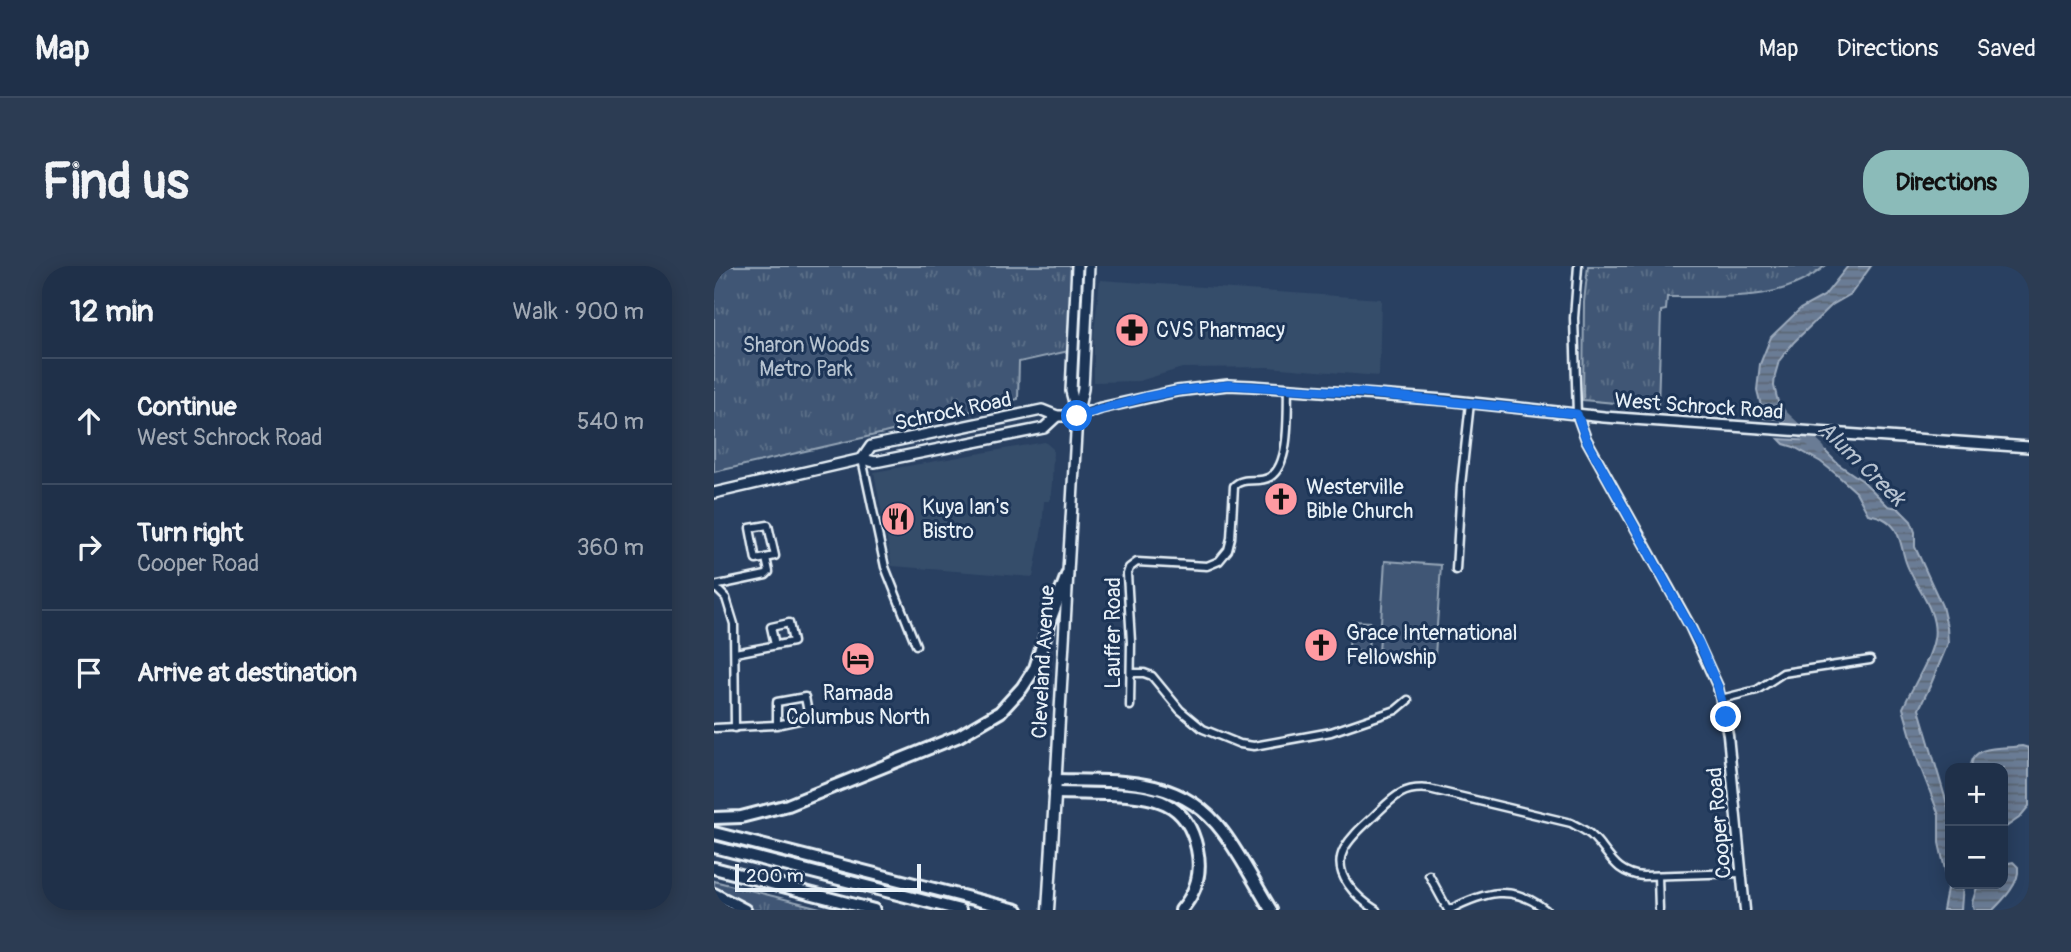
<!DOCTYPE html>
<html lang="en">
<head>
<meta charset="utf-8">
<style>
  :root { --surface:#1f3049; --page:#2c3c53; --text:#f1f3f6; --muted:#a1a9b4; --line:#3c4b61; --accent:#8bbbb9 }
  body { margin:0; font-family:Pangolin,sans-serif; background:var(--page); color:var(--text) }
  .controls { position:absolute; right:21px; bottom:21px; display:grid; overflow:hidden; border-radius:14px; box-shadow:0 4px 18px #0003 }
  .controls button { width:63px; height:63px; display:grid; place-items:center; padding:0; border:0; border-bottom:2px solid var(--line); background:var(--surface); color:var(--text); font:35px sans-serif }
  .scale { position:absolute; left:21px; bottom:18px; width:186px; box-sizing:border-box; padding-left:7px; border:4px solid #e8f1f8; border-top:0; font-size:19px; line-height:24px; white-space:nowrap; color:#e8f1f8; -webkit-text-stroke:5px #1d3557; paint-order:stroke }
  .stop { position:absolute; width:21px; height:21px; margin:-16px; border:5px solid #1a73e8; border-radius:50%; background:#fff }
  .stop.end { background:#1a73e8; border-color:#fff; box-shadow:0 2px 7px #0008 }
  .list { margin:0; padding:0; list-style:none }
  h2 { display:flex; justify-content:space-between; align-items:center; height:91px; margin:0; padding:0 28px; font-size:30px }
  h2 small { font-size:23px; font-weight:400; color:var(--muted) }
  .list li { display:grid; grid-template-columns:46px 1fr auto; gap:21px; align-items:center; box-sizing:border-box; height:126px; padding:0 28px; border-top:2px solid var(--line) }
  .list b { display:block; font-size:26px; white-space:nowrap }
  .list p { margin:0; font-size:23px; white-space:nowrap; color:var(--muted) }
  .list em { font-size:23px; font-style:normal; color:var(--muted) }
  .icon { flex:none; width:38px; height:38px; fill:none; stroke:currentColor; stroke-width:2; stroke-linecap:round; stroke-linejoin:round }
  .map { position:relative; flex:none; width:1315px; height:644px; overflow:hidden; border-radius:28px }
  header { display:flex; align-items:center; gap:42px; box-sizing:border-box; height:98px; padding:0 35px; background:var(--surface); border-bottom:2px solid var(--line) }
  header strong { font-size:33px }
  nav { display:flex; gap:38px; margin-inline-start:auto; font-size:24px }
  .intro { display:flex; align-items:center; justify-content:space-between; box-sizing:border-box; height:168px; padding:0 42px }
  h1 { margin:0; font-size:49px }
  .button { padding:18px 32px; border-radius:28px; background:var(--accent); color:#111; font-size:24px; font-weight:700 }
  main { display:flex; gap:42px; padding:0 42px }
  aside { flex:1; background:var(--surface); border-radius:28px; box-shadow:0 4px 18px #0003 }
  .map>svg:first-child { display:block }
</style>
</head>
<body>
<header>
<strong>Map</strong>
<nav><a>Map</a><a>Directions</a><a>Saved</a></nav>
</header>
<div class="intro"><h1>Find us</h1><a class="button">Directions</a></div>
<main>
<aside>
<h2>12 min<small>Walk · 900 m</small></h2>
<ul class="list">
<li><svg class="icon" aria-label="ahead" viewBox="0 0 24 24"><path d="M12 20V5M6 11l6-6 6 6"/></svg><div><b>Continue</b><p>West Schrock Road</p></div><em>540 m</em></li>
<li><svg class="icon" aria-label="right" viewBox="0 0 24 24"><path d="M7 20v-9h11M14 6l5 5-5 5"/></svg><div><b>Turn right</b><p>Cooper Road</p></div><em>360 m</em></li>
<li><svg class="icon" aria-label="arrive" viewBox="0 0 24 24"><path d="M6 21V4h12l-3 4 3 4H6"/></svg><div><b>Arrive at destination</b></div></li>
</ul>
</aside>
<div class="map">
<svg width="1315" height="644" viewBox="0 0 1315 644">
  <defs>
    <pattern id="grass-tufts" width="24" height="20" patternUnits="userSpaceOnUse" patternTransform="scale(1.75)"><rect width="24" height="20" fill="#415774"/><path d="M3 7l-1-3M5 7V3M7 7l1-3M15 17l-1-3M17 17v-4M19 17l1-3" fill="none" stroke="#5c7089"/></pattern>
    <pattern id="water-rules" width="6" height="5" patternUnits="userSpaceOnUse" patternTransform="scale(1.75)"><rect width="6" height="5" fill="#6b7c95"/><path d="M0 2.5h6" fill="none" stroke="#5a6573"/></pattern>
  </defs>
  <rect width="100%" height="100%" fill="#294061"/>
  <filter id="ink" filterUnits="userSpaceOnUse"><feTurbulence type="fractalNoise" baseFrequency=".0143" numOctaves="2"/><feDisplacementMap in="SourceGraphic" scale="14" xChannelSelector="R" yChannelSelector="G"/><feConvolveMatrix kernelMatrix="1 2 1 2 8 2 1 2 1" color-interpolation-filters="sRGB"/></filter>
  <g filter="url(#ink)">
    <g fill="#364d6b">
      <path d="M386 14 667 33 665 110 554 101 468 102 425 115 380 116V67Z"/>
      <path d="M331 176 339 183 338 216 336 235H330L328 262 319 311 178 300 160 206Z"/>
    </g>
    <g fill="url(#grass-tufts)" stroke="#94a4b6" stroke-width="2">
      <path d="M0 0H359L355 85 305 96 304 133 170 167 0 206Z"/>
      <path d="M874 0H1111C1066 38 1008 30 953 31L952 44 947 45 944 141 869 134 870 36Z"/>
      <path d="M639 355 656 356 654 386 638 385 635 382 636 357Z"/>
      <path d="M0 615 114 644H38L0 624Z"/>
    </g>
    <path fill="#415774" stroke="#94a4b6" stroke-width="2" d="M671 295 727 299 721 390 665 386Z"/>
    <g fill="url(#water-rules)" stroke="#9dabbd" stroke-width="2">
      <path d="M1134 0H1157L1137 28 1118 39 1080 76 1065 95 1061 109 1060 120 1064 136 1076 153 1050 152 1043 124 1046 98 1057 71 1086 43 1110 30Z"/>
      <path d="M1065 173 1101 175 1124 198 1149 215 1174 240 1184 242 1197 255 1201 266V281L1228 340 1233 361 1234 377 1217 418 1205 443 1236 548V618H1249L1247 644H1229L1234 617 1225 577V549L1204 495 1189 442C1198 421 1216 395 1220 373 1225 346 1202 322 1193 299 1188 287 1188 274 1181 263 1174 253 1165 250 1154 248L1142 226 1122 208 1107 196 1080 181 1070 178Z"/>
      <path d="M1308 480 1315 482V540L1305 552 1289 563V502H1257C1257 477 1290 483 1308 480Z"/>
      <path d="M1299 596 1304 601C1306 617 1290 633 1279 644H1260L1258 637 1264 618H1289V598Z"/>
    </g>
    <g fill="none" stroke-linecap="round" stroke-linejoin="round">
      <path stroke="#6b7c95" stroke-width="10" d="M1061 142 1106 184"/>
      <g stroke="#e8f1f8" stroke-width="11">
        <g id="minor">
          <path d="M863 148 860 52 864 0"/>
          <path d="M148 193 171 301 202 379"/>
          <path d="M54 259 61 290 42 294 36 262Z"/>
          <path d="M742 304 747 219 756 137"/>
          <path d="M0 320 12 332 20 358 21 462"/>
          <path d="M0 320 52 309 55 306 52 292"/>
          <path d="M21 387 79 376 75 357 57 361 61 379"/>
          <path d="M417 407H430L438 410 466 444 489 463 526 478 540 480 617 466 682 444 694 434"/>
          <path d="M1007 433 1043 424 1069 407 1156 394"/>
          <path d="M416 440 417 376 413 308 415 302 423 296 493 300 505 295 514 284 517 272 520 220C530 210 544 218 556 211 577 198 573 145 574 122"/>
          <path d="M1 462 63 459 95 452 91 431 63 436V459"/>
          <path d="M715 609 734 644"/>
          <path d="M944 610 945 644"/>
          <path d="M662 644C643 632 617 608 630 583 637 570 649 560 659 551 678 533 687 520 715 523L857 557C864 561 871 564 877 569 896 587 899 607 929 610L1027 607"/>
          <path d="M735 644C770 626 798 617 832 644"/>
        </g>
      </g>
      <g stroke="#e8f1f8" stroke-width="13">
        <path id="tertiary" d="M863 148 872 173 976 360 1004 421 1014 469 1031 644"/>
      </g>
      <g stroke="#e8f1f8" stroke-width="14">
        <g id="secondary">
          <path d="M363 148 357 125 363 0"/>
          <path d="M148 193 157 180 328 144 343 150H363L387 142 463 125 514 119 538 120 731 134 890 151 1315 181"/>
          <path d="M0 227 148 193 161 196 330 162 343 150"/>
          <path d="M342 514 363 150 369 123 375 0"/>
        </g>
      </g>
      <g stroke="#e8f1f8" stroke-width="15">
        <path id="primary" d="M334 644 342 514"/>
      </g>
      <g stroke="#e8f1f8" stroke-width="16">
        <g id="motorway">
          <path d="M342 514C404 515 468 510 509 566 527 590 541 618 557 644"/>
          <path d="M341 527C360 527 378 528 396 528 439 530 473 534 483 583 488 606 482 627 467 644"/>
          <path d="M0 552 27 551 74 539 245 470 286 446 308 422 321 402 337 352 353 309"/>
          <path d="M0 567 303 644"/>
          <path d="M0 581 246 644"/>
          <path d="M0 602 160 644"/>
          <path d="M0 628 31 644"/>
        </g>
      </g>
      <use href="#minor" stroke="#1d3557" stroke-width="6"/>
      <use href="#tertiary" stroke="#1d3557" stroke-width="8"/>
      <use href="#secondary" stroke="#1d3557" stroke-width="9"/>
      <use href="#primary" stroke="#1d3557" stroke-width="10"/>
      <use href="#motorway" stroke="#1d3557" stroke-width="10"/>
    </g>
  </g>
  <g fill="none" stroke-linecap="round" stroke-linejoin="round" filter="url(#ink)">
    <path stroke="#1a73e8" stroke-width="9" d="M363 150 432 131 463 125 514 119 648 127 863 148 872 173 985 377 1004 421 1012 451"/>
  </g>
  <defs>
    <g id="pharmacy-disc" transform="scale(1.75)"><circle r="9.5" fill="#ff9aa2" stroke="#1d3557"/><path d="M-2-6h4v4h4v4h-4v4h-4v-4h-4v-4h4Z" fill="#111"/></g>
    <g id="church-disc" transform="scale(1.75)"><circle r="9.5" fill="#ff9aa2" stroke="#1d3557"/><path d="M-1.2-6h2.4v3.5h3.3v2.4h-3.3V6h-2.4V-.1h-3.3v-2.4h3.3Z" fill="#111"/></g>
    <g id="restaurant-disc" transform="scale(1.75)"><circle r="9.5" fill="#ff9aa2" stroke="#1d3557"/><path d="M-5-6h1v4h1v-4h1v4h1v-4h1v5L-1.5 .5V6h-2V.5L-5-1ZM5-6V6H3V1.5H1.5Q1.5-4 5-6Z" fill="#111"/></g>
    <g id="hotel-disc" transform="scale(1.75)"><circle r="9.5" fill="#ff9aa2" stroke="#1d3557"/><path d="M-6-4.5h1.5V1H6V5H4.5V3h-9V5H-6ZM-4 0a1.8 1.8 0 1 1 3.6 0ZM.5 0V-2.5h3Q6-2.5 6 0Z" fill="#111"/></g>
  </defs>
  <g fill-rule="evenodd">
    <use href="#pharmacy-disc" x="418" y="64"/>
    <use href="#church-disc" x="567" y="233"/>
    <use href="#restaurant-disc" x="184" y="253"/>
    <use href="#church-disc" x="607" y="379"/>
    <use href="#hotel-disc" x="144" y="393"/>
  </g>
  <g text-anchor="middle" stroke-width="6" stroke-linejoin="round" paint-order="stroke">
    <g font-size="21" fill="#e8f1f8" stroke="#1d3557" text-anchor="start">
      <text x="442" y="71">CVS Pharmacy</text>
      <text x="592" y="228">Westerville<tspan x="592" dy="24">Bible Church</tspan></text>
      <text x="208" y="248">Kuya Ian's<tspan x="208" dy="24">Bistro</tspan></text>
      <text x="632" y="374">Grace International<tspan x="632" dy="24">Fellowship</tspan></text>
      <text x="144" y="434" text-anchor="middle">Ramada<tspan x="144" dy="24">Columbus North</tspan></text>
    </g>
    <g font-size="21" fill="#b6c3d0" stroke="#1d3557">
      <text x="92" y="86">Sharon Woods<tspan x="92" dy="24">Metro Park</tspan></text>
    </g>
    <g font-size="21" fill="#e8f1f8" stroke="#1d3557">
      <text transform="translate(985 140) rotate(4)" y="7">West Schrock Road</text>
      <text transform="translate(239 145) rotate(-12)" y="7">Schrock Road</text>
      <text transform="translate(399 367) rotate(-90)" y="7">Lauffer Road</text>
      <text transform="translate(329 396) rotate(-87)" y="7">Cleveland Avenue</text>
      <text transform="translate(1005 557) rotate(-95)" y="7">Cooper Road</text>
    </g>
    <g font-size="23" font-style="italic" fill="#b6c2d0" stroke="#1d3557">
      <text transform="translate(1148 197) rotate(44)" y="8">Alum Creek</text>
    </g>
  </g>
</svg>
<div class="controls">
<button>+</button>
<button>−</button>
</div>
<div class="scale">200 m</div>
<div class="stop" style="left:363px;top:150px"></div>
<div class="stop end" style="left:1012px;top:451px"></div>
</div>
</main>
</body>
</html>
